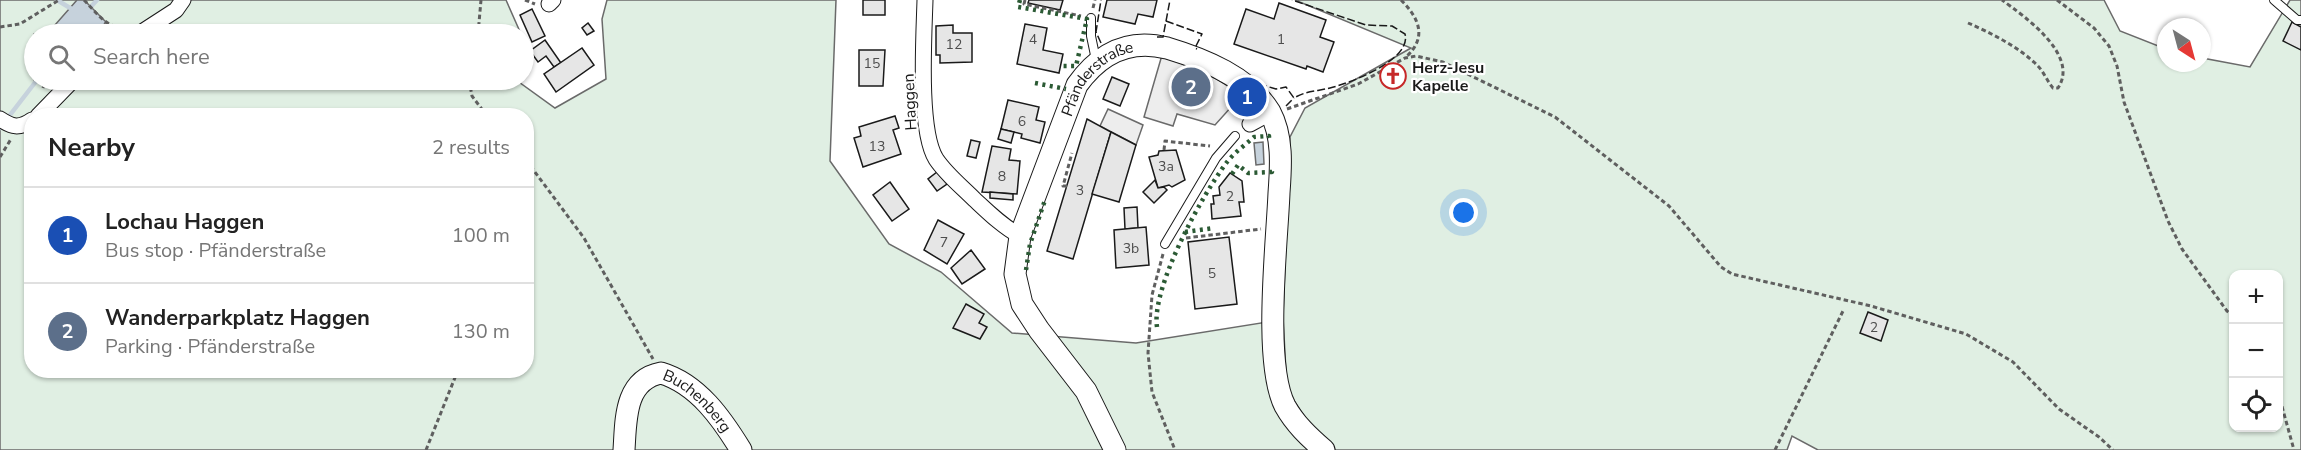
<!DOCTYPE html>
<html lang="en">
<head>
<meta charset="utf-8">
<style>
  :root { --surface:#fff; --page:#f2f2f2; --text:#222; --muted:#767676; --line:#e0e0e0; --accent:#2563eb }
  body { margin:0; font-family:"Nunito Sans",sans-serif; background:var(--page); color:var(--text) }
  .controls { position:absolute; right:18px; bottom:18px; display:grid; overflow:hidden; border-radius:12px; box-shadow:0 2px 4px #0004 }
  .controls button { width:54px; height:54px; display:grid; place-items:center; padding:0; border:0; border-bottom:2px solid var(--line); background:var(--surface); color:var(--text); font:30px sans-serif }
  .compass { position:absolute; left:2157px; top:18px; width:54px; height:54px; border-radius:50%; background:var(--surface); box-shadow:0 2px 4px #0004; rotate:144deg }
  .you { position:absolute; left:1464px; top:213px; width:21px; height:21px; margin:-15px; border:4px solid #fff; border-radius:50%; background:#1a73e8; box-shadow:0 0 0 9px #1a73e833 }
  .badge { display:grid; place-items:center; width:39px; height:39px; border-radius:50%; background:var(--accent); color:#fff; font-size:20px; font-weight:700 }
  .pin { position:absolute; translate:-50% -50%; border:3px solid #fff; box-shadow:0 2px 6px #0006 }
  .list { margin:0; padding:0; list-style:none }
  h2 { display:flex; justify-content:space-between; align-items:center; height:78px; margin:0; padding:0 24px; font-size:26px }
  h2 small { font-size:20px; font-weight:400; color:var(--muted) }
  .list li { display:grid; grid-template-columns:39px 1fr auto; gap:18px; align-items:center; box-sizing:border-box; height:96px; padding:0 24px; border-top:2px solid var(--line) }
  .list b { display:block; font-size:22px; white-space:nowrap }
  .list p { margin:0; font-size:20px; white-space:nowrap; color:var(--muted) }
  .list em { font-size:20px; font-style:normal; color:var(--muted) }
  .icon { flex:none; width:33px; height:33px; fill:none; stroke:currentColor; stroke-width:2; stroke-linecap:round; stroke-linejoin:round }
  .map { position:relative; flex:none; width:2301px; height:450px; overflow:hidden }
  .search { position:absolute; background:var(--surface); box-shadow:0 2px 4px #0004; left:24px; top:24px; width:510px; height:66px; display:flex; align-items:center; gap:15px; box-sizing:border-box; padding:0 21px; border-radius:33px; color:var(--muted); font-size:22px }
  .panel { position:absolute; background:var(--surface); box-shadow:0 2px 4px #0004; left:24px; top:108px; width:510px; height:270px; border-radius:24px }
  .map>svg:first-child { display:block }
</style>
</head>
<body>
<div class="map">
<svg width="2301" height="450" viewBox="0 0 2301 450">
  <rect width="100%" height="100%" fill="#fff"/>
  <g fill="#e0efe3" stroke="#6a6a6a" stroke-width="1.5" fill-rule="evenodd">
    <path d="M0 0H506L521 34H34V80H516L555 108 606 79 602 19 607 0H836L830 161 889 244 941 272 1012 333 1136 343 1267 322 1274 403 1318 450H0ZM32 116H526V370H32Z"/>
    <path d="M1295 0H2104L2120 31 2166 49V63H2202V58L2250 67 2290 0H2301V450H1818L1792 436 1787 450H1336L1314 431 1287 390 1283 317 1290 137 1305 108 1411 48ZM2234 274H2278V428H2234Z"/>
  </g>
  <g fill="#ededed" stroke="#6a6a6a" stroke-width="1.5">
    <path d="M1162 55 1217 79 1242 95 1215 125 1177 114 1173 126 1144 117Z"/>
    <path d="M1108 109 1143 125 1136 145 1100 126Z"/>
  </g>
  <g fill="#c6d2dc" stroke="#6a6a6a" stroke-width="1.5">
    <path d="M77 0H84L106 22C94 41 65 35 47 34Z"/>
    <path d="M1263 142 1264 164 1256 165 1254 143Z"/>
  </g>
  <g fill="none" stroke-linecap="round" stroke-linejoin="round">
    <g stroke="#c6d2dc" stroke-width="4.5">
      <path d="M57 0 75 11"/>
      <path d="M87 11 97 0"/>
      <path d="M0 128 37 80"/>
    </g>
  </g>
  <g fill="#e6e6e6" stroke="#1a1a1a" stroke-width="1.5">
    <rect x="863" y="0" width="22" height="15"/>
    <path d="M1029 0H1063L1060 10 1028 3Z"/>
    <path d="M1107 0H1157L1153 17 1138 14 1135 24 1103 17Z"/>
    <path d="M1279 3 1326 20 1320 37 1334 42 1323 72 1307 66 1306 69 1234 44 1246 9 1274 19Z"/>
    <path d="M532 9 545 36 532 42 520 15Z"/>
    <path d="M2292 22 2301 27V50L2283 41Z"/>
    <path d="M588 23 594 31 587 35 582 28Z"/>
    <path d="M1025 24 1047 28 1043 50 1063 54 1059 73 1017 64Z"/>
    <path d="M953 25V33H972V62L940 63V55H936V26Z"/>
    <path d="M545 40 561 63 554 67 546 56 538 62 530 51Z"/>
    <path d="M582 48 594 65 556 92 544 74Z"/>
    <path d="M859 50H885L883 86H859Z"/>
    <rect x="1389" y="72" width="9" height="9"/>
    <path d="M1112 77 1129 84 1120 106 1103 99Z"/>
    <path d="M1008 100 1039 107 1036 120 1045 122 1040 143 1021 138 1022 134 1001 129Z"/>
    <path d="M895 116 899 128 893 130 901 154 863 167 854 138 861 136 859 127Z"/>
    <path d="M1087 119 1111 132 1073 259 1047 251Z"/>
    <path d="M1001 129 1014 132 1011 143 998 139Z"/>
    <path d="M1111 132 1136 145 1119 202 1092 194Z"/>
    <path d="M971 140 980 142 976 158 967 156Z"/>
    <path d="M992 146 1011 149 1009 160 1020 161 1017 194 982 192Z"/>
    <path d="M1176 150 1185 180 1172 187 1169 185 1158 188 1149 157 1158 155 1159 151Z"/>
    <path d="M937 172 947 184 937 191 928 179Z"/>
    <path d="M1230 173 1242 181 1244 202H1239L1241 216 1212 219 1211 204H1214L1213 196 1220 195 1219 187Z"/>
    <path d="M1155 180 1158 188 1164 187 1167 190 1154 203 1143 192Z"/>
    <path d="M890 182 909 209 892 221 873 195Z"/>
    <path d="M990 192 1013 194V200L990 198Z"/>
    <path d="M1137 207 1138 228 1125 229 1124 208Z"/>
    <path d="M938 220 964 234 947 264 924 250Z"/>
    <path d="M1146 227 1149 265 1116 268 1114 230Z"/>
    <path d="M1229 237 1237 304 1195 309 1188 242Z"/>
    <path d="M971 250 985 269 962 284 951 268Z"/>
    <path d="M966 304 984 314 979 323 987 327 980 339 953 328Z"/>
    <path d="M1868 312 1888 320 1881 341 1860 333Z"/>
  </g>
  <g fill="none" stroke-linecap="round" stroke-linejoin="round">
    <g stroke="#1a1a1a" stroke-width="10">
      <g id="lane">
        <path d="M2274 0 2297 20H2301"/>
        <path d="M1091 18V36L1096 60"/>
        <path d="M1165 244 1216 158 1235 136"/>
      </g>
    </g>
    <g stroke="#1a1a1a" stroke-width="17">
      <g id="street">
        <path d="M925 0C924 36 918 130 936 159 946 174 961 186 974 199 988 212 1002 226 1020 236"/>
        <path d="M549 4 553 0"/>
        <path d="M139 34 176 10 183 0"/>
        <path d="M38 116 73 80"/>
        <path d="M0 119C12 127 19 129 32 120"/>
        <path d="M1250 124 1270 113"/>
      </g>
    </g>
    <g stroke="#1a1a1a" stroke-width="23">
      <g id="secondary">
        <path id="s1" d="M624 450C626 421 624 380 661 373 698 384 722 419 741 450"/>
        <path id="s2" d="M1115 450 1086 391 1039 330 1022 304 1015 274 1020 236 1077 85C1099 54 1128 38 1167 48 1204 59 1249 77 1270 112 1283 136 1281 166 1279 193 1277 243 1263 363 1285 406 1295 424 1309 437 1324 450"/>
      </g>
    </g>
    <g stroke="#5f5f5f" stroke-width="3" stroke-dasharray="4.5 3" stroke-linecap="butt">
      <path d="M84 0C96 12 107 29 125 28"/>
      <path d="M525 0 535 4"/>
      <path d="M1025 0 1024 4 1081 16"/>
      <path d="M1401 0C1420 19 1427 38 1406 57"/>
      <path d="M2057 0 2094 28 2109 46 2117 66 2124 102 2168 221 2182 249 2227 311 2234 316"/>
      <path d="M1093 8 1095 0"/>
      <path d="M1968 23C1991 33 2019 47 2037 65 2044 72 2047 81 2053 88H2058C2080 55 2024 16 2002 0"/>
      <path d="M0 27 20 24 59 0"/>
      <path d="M478 34 481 0"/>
      <path d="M469 80 472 96 487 116"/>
      <path d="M43 88 46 80"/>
      <path d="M1287 109 1358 84 1405 58 1416 56 1443 62 1555 117 1669 206 1721 267 1732 274 1871 306 1966 334 2013 362 2059 409 2099 437 2113 450"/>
      <path d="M1164 150 1165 141 1210 146"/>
      <path d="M0 157 11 139"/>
      <path d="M526 160 584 238 653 359"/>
      <path d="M1067 186H1063L1072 153"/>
      <path d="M1186 238 1261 229"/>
      <path d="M1163 254 1152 295 1148 353 1152 392 1175 450"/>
      <path d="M2278 392 2294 450"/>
      <path d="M426 450 458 370"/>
      <path d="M1775 450 1843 311"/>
    </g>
    <use href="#lane" stroke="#fff" stroke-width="8"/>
    <use href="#street" stroke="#fff" stroke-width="15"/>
    <use href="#secondary" stroke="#fff" stroke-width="21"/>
    <g stroke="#2b5a34" stroke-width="4.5" stroke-dasharray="3 4.5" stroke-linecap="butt">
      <path d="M1020 0 1018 7 1087 19 1076 66H1062"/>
      <path d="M1035 83 1066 89"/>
      <path d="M1232 174 1238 165 1248 173 1272 172 1271 168"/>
      <path d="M1185 232 1214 228"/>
      <path d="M1026 270 1030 244 1045 200"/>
      <path d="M1157 327C1151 288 1202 195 1227 162 1234 153 1245 145 1254 137L1269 136V139"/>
    </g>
    <g stroke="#1a1a1a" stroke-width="1.5" stroke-dasharray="8 3" stroke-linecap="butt">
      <path d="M1166 21 1202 34 1195 48 1197 49"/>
      <path d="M1157 37H1163L1170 0"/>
      <path d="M1101 43 1096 32 1101 0"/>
      <path d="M1259 84 1276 89 1286 87 1294 98C1305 91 1318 91 1330 88 1350 83 1412 60 1405 34L1392 26 1366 25 1292 0"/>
      <path d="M1286 106 1294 98"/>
    </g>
  </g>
  <defs>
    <g id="church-ring" transform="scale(1.35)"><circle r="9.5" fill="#fff" stroke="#c62828" stroke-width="1.5"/><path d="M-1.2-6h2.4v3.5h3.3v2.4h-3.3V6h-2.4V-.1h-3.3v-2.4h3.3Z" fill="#c62828"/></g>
  </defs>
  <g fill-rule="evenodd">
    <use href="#church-ring" x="1393" y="76"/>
  </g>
  <g text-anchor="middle" stroke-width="4.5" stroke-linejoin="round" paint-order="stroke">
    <g font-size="14" fill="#4d4d4d">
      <text x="1033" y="44">4</text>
      <text x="1281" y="44">1</text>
      <text x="954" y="49">12</text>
      <text x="872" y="68">15</text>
      <text x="1022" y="126">6</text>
      <text x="877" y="151">13</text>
      <text x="1166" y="171">3a</text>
      <text x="1002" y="181">8</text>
      <text x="1080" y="195">3</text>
      <text x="1230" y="201">2</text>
      <text x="944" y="247">7</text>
      <text x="1131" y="253">3b</text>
      <text x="1212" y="278">5</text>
      <text x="1874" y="332">2</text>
    </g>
    <g font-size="16" font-weight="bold" fill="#1a1a1a" stroke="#fff" text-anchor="start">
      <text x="1412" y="73">Herz-Jesu<tspan x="1412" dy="18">Kapelle</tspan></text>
    </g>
    <g font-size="16" fill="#1a1a1a" stroke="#fff">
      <text dy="6" stroke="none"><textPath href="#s2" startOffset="423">Pfänderstraße</textPath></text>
      <text transform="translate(909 102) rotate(-93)" y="6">Haggen</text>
      <text dy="6" stroke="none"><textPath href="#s1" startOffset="140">Buchenberg</textPath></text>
    </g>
  </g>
</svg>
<div class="controls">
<button>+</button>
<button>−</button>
<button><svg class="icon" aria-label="locate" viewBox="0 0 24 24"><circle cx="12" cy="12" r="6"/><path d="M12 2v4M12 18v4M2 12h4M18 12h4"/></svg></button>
</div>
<svg class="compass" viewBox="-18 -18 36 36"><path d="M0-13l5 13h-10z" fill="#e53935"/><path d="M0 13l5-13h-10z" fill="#767676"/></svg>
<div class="you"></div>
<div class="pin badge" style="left:1247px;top:97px;background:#1a4fb4">1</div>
<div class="pin badge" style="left:1191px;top:87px;background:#5c6f8a">2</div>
<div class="search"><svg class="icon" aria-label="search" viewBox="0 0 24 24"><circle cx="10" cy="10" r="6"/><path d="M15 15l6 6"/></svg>Search here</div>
<section class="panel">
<h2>Nearby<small>2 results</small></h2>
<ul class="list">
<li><span class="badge" style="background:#1a4fb4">1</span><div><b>Lochau Haggen</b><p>Bus stop · Pfänderstraße</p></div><em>100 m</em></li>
<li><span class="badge" style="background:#5c6f8a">2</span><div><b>Wanderparkplatz Haggen</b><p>Parking · Pfänderstraße</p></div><em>130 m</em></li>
</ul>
</section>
</div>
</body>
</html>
